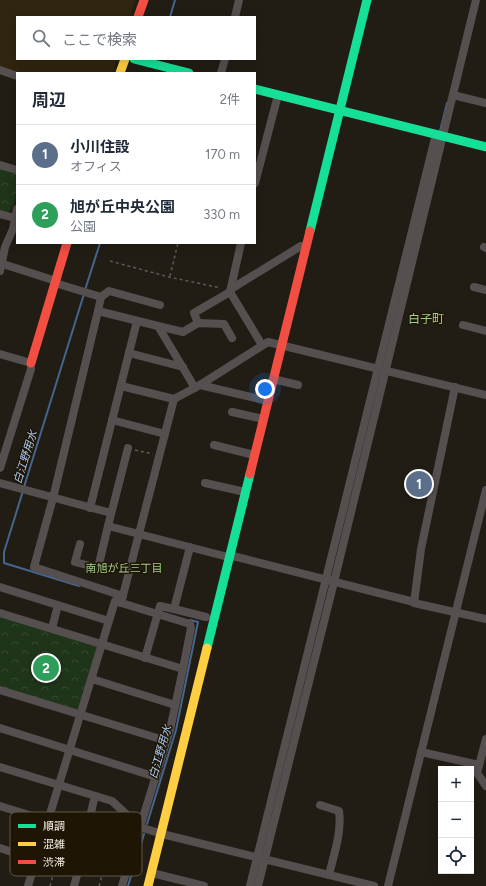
<!DOCTYPE html>
<html lang="ja">
<head>
<meta charset="utf-8">
<style>
  :root { --surface:#fff; --page:#f2f2f3; --text:#1f2937; --muted:#747a83; --line:#e0e1e3; --accent:#0b8043 }
  body { margin:0; font-family:Figtree,"Noto Sans JP",sans-serif; background:var(--page); color:var(--text) }
  .controls { position:absolute; right:12px; bottom:12px; display:grid; overflow:hidden; border-radius:0px; box-shadow:0 2px 10px #0003 }
  .controls button { width:36px; height:36px; display:grid; place-items:center; padding:0; border:0; border-bottom:1px solid var(--line); background:var(--surface); color:var(--text); font:20px sans-serif }
  .you { position:absolute; left:265px; top:389px; width:14px; height:14px; margin:-10px; border:3px solid #fff; border-radius:50%; background:#1a73e8; box-shadow:0 0 0 6px #1a73e833 }
  .badge { display:grid; place-items:center; width:26px; height:26px; border-radius:50%; background:var(--accent); color:#fff; font-size:13px; font-weight:700 }
  .pin { position:absolute; translate:-50% -50%; border:2px solid #fff; box-shadow:0 1px 4px #0006 }
  .list { margin:0; padding:0; list-style:none }
  h2 { display:flex; justify-content:space-between; align-items:center; height:52px; margin:0; padding:0 16px; font-size:17px }
  h2 small { font-size:13px; font-weight:400; color:var(--muted) }
  .list li { display:grid; grid-template-columns:26px 1fr auto; gap:12px; align-items:center; box-sizing:border-box; height:60px; padding:0 16px; border-top:1px solid var(--line) }
  .list b { display:block; font-size:15px; white-space:nowrap }
  .list p { margin:0; font-size:13px; white-space:nowrap; color:var(--muted) }
  .list em { font-size:13px; font-style:normal; color:var(--muted) }
  .icon { flex:none; width:22px; height:22px; fill:none; stroke:currentColor; stroke-width:2; stroke-linecap:round; stroke-linejoin:round }
  .map { position:relative; flex:none; width:486px; height:886px; overflow:hidden }
  .search { position:absolute; background:var(--surface); box-shadow:0 2px 10px #0003; left:16px; top:16px; width:240px; height:44px; display:flex; align-items:center; gap:10px; box-sizing:border-box; padding:0 14px; border-radius:0px; color:var(--muted); font-size:15px }
  .panel { position:absolute; background:var(--surface); box-shadow:0 2px 10px #0003; left:16px; top:72px; width:240px; height:172px; border-radius:0px }
  .map>svg:first-child { display:block }
</style>
</head>
<body>
<div class="map">
<svg width="486" height="886" viewBox="0 0 486 886">
  <defs>
    <pattern id="park-crowns" width="20" height="18" patternUnits="userSpaceOnUse"><rect width="20" height="18" fill="#1f3519"/><path d="M2 6a3 3 0 1 1 6 0M12 15a3 3 0 1 1 6 0" fill="none" stroke="#35492f"/></pattern>
  </defs>
  <rect width="100%" height="100%" fill="#221d14"/>
  <path fill="#30250f" d="M0 0H135L130 17H17V59H117L113 73H19L0 67Z"/>
  <g fill="url(#park-crowns)">
    <path d="M0 168 17 173C17 187 19 204 7 213L0 211Z"/>
    <path d="M0 615 97 646 98 650 77 711 0 687Z"/>
  </g>
  <g fill="none" stroke-linecap="round" stroke-linejoin="round">
    <g stroke="#44658d" stroke-width="2">
      <path d="M170 17 175 0"/>
      <path d="M440 131 447 103"/>
      <path d="M85 290 100 243"/>
      <path d="M24 487 84 294"/>
      <path d="M23 491 4 552V563L79 586"/>
      <path d="M147 824 176 730 198 622 190 620"/>
      <path d="M128 886 144 834"/>
    </g>
    <g stroke="#5d5957" stroke-width="1.5" stroke-dasharray="3 3" stroke-linecap="butt">
      <path d="M110 261 169 277 221 288"/>
      <path d="M170 276 178 243"/>
      <path d="M135 450 153 454"/>
      <path d="M93 841 111 844"/>
      <path d="M47 852 58 856"/>
      <path d="M50 886 64 833 78 836"/>
      <path d="M99 886 119 817"/>
    </g>
    <g stroke="#55504f" stroke-width="8">
      <path d="M235 17 239 0"/>
      <path d="M0 70 17 76"/>
      <path d="M221 73 225 59"/>
      <path d="M453 95 486 103"/>
      <path d="M0 165 17 170"/>
      <path d="M255 183 278 95"/>
      <path d="M0 214 15 218"/>
      <path d="M241 243 230 292 262 345"/>
      <path d="M484 247 486 248"/>
      <path d="M0 263 56 281"/>
      <path d="M0 271 5 247 13 229 17 209"/>
      <path d="M55 283 101 297 98 311"/>
      <path d="M474 287 486 290"/>
      <path d="M231 289 301 246 306 247"/>
      <path d="M101 297 109 291 160 305"/>
      <path d="M198 323 194 313 230 292"/>
      <path d="M463 325 486 331"/>
      <path d="M158 326 183 332 198 323 224 324 232 338"/>
      <path d="M129 353 183 367"/>
      <path d="M0 354 31 363V369L0 468"/>
      <path d="M273 379 298 385"/>
      <path d="M200 385 268 401"/>
      <path d="M121 386 174 399"/>
      <path d="M455 387 421 549 414 603 486 619"/>
      <path d="M232 412 263 419"/>
      <path d="M112 420 165 434"/>
      <path d="M214 445 254 455"/>
      <path d="M128 448 108 526 228 557"/>
      <path d="M0 483 111 513"/>
      <path d="M205 483 245 492"/>
      <path d="M90 508 137 321"/>
      <path d="M80 544 75 562 98 568 108 526"/>
      <path d="M229 555 414 602"/>
      <path d="M0 587 109 621"/>
      <path d="M123 596 34 567 53 498 98 311 158 326 195 388"/>
      <path d="M121 603 174 399 200 385 268 342 486 395"/>
      <path d="M174 609 206 617"/>
      <path d="M0 613 183 669 170 730 122 886"/>
      <path d="M52 628 58 605"/>
      <path d="M145 658 160 606 174 609 190 547"/>
      <path d="M92 679 175 705"/>
      <path d="M0 690 167 741"/>
      <path d="M0 728 156 777"/>
      <path d="M486 739 477 773 486 786"/>
      <path d="M421 752 479 765"/>
      <path d="M0 767 112 801 140 827 162 834 374 886"/>
      <path d="M320 805 339 811C342 832 334 854 329 875"/>
      <path d="M0 806 48 821"/>
      <path d="M0 848 36 860"/>
      <path d="M152 873 204 886"/>
      <path d="M28 886 115 601 190 624 191 628 183 669"/>
      <path d="M74 886C83 856 87 826 95 796"/>
      <path d="M250 886 436 134"/>
      <path d="M258 886 334 582 476 0"/>
      <path d="M388 886 486 490"/>
    </g>
    <g stroke="#16e098" stroke-width="9">
      <path d="M134 59 189 73"/>
      <path d="M255 89 486 147"/>
      <path d="M310 231 367 0"/>
      <path d="M207 648 250 474"/>
    </g>
    <g stroke="#ffcf43" stroke-width="9">
      <path d="M120 73 125 59"/>
      <path d="M148 886 207 648"/>
    </g>
    <g stroke="#f24e42" stroke-width="9">
      <path d="M138 17 144 0"/>
      <path d="M31 363 67 243"/>
      <path d="M250 474 310 231"/>
    </g>
  </g>
  <g text-anchor="middle" stroke-width="3" stroke-linejoin="round" paint-order="stroke">
    <g font-size="11" font-style="italic" fill="#aacbf4" stroke="#1e1505">
      <text transform="translate(25 457) rotate(-73)" y="4">白江野用水</text>
      <text transform="translate(160 752) rotate(-74)" y="4">白江野用水</text>
    </g>
    <g font-size="11" fill="#a1cf8e" stroke="#1e1505">
      <text x="124" y="572">南旭が丘三丁目</text>
    </g>
    <g font-size="12" fill="#a1cf8e" stroke="#1e1505">
      <text x="426" y="323">白子町</text>
    </g>
  </g>
  <rect x="10" y="812" width="132" height="64" rx="6" fill="#1e1505" stroke="#5f5748" stroke-width="1"/>
  <rect x="18" y="824" width="18" height="4" fill="#16e098"/>
  <rect x="18" y="842" width="18" height="4" fill="#ffcf43"/>
  <rect x="18" y="860" width="18" height="4" fill="#f24e42"/>
  <g font-size="11" fill="#f7f1e6">
    <text x="43" y="830">順調</text>
    <text x="43" y="848">混雑</text>
    <text x="43" y="866">渋滞</text>
  </g>
</svg>
<div class="controls">
<button>+</button>
<button>−</button>
<button><svg class="icon" aria-label="locate" viewBox="0 0 24 24"><circle cx="12" cy="12" r="6"/><path d="M12 2v4M12 18v4M2 12h4M18 12h4"/></svg></button>
</div>
<div class="you"></div>
<div class="pin badge" style="left:419px;top:484px;background:#5c6f8a">1</div>
<div class="pin badge" style="left:46px;top:668px;background:#2e9e5b">2</div>
<div class="search"><svg class="icon" aria-label="search" viewBox="0 0 24 24"><circle cx="10" cy="10" r="6"/><path d="M15 15l6 6"/></svg>ここで検索</div>
<section class="panel">
<h2>周辺<small>2件</small></h2>
<ul class="list">
<li><span class="badge" style="background:#5c6f8a">1</span><div><b>小川住設</b><p>オフィス</p></div><em>170 m</em></li>
<li><span class="badge" style="background:#2e9e5b">2</span><div><b>旭が丘中央公園</b><p>公園</p></div><em>330 m</em></li>
</ul>
</section>
</div>
</body>
</html>
